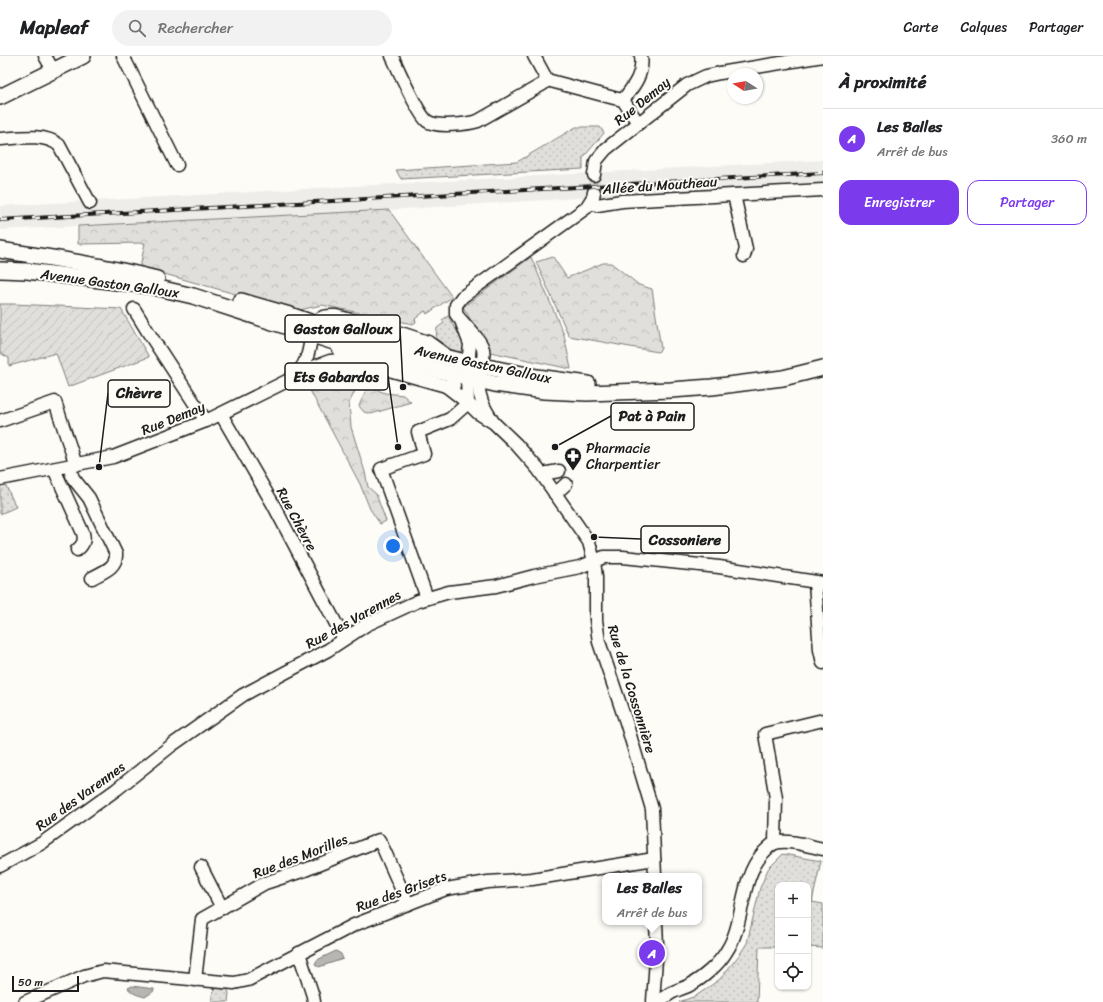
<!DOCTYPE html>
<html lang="fr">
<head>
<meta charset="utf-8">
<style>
  :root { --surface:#fff; --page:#f2f2f2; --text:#202124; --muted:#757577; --line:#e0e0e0; --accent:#7c3aed }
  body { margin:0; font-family:Sriracha,sans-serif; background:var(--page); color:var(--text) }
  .controls { position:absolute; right:12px; bottom:12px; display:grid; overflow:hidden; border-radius:8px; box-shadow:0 1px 3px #0004 }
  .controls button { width:36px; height:36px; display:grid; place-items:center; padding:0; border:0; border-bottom:1px solid var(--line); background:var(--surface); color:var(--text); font:20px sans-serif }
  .compass { position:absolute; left:727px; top:12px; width:36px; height:36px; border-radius:50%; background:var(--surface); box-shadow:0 1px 3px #0004; rotate:281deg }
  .scale { position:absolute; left:12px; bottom:10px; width:67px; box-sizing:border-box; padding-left:4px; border:2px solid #1c1c1c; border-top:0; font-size:11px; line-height:14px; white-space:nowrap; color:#1c1c1c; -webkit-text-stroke:3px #fdfcf7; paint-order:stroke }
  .you { position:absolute; left:393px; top:490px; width:14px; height:14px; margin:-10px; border:3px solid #fff; border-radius:50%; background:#1a73e8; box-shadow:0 0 0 6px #1a73e833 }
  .badge { display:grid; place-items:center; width:26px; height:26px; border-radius:50%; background:var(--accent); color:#fff; font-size:13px; font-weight:700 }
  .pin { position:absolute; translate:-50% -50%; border:2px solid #fff; box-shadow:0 1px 4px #0006 }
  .popup { position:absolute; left:602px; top:817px; width:100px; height:52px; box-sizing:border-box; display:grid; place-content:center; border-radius:8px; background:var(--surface); filter:drop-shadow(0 1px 3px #0005); font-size:13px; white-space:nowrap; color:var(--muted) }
  .popup b { font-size:15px; color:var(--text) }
  .popup::after { content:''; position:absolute; left:50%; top:100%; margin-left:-8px; border:8px solid transparent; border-top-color:var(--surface) }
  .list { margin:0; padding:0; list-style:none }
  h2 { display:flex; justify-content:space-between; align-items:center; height:52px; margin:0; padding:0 16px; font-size:17px }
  h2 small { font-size:13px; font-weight:400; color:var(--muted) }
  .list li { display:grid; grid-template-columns:26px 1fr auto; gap:12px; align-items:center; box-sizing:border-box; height:60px; padding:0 16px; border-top:1px solid var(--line) }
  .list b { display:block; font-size:15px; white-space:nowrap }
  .list p { margin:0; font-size:13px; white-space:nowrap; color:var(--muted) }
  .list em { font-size:13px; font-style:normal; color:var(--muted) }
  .actions { display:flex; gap:8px; padding:12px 16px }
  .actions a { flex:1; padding:9px 0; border:1px solid var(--accent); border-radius:12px; text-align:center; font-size:14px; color:var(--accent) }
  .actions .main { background:var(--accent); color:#fff }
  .icon { flex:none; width:22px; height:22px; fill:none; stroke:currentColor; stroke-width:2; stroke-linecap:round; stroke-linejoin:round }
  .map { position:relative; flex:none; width:823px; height:946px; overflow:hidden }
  header { display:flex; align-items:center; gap:24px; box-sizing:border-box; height:56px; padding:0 20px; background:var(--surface); border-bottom:1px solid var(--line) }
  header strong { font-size:19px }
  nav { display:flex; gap:22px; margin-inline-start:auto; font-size:14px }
  .search { width:280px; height:36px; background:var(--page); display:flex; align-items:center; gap:10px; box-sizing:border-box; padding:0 14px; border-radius:22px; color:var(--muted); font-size:15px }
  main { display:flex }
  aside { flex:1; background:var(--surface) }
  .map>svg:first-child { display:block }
</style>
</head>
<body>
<header>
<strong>Mapleaf</strong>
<div class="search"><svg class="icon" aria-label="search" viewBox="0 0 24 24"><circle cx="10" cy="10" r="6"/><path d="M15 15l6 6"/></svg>Rechercher</div>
<nav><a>Carte</a><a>Calques</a><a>Partager</a></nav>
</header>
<main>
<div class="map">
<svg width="823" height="946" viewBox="0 0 823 946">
  <defs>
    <pattern id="grass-dots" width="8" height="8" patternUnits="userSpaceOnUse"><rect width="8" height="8" fill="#e0dfdb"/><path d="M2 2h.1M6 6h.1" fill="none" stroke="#c0bfbb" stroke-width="1.8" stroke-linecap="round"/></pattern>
    <pattern id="forest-crowns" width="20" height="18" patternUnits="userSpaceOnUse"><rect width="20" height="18" fill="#e0dfdb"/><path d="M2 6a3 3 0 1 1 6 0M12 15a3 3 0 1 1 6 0" fill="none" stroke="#c0bfbb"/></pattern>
    <pattern id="garden-furrows" width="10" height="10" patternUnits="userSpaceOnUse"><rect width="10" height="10" fill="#e0dfdb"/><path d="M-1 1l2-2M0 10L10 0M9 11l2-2" fill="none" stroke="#c0bfbb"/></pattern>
  </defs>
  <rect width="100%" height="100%" fill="#fdfcf7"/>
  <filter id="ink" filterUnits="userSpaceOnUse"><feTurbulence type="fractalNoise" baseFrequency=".025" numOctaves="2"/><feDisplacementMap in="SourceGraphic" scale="8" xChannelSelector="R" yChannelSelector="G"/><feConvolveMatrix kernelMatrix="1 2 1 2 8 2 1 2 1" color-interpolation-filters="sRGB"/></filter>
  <g filter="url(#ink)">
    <path fill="#eeede9" d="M823 104V126L389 154 0 174V150Z"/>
    <g fill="url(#grass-dots)" stroke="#7e7e7c">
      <path d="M576 71H600L604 77 583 102V113L401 123 396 114 517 106Z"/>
      <path d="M448 260 464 287V292L460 296C452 297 444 287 436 283L437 272 444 267 442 264Z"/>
      <path d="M5 428 16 451 0 458V429Z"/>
      <path d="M783 798 821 805 812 846 823 848V892L808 891V829H778V891H759L757 946H679L696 940 720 923 740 898 747 887 760 832 768 813Z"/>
      <path d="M219 929 227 932 229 937 228 946H212C212 938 213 934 219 929Z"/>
    </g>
    <g fill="url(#forest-crowns)" stroke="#7e7e7c">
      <path d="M389 154 452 241 427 258 425 255 415 263 416 266 413 268 322 249 295 255 140 211 145 187 78 188V170Z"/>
      <path d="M531 201 564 279 571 313 490 296 463 251Z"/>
      <path d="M553 201 567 222 603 207H611L639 229 652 233 661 293 658 296 569 280 536 206Z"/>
      <path d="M337 309 360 325 349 347 351 371 365 416 368 431 376 438 386 465 380 468 370 453 360 428 305 325 323 315Z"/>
      <path d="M373 332 385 337 403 339 411 346 371 358 364 356 359 350 366 334Z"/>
    </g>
    <path fill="url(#garden-furrows)" stroke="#7e7e7c" d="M0 248H13L121 253 149 301 68 331 56 297 9 310V302L0 297Z"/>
    <g fill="#b7b6b2" stroke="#797876">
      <path d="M336 895 341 898 343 903 319 911 315 908 317 904Z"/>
      <path d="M132 930 154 933V935L145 941C138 939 132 938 128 932Z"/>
    </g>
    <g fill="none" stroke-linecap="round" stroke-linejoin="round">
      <path stroke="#dbdad6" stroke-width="12" stroke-dasharray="12 6" stroke-linecap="butt" d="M594 119V136"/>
      <g stroke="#1c1c1c" stroke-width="15">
        <g id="minor">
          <path d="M45 0 53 14"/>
          <path d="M123 0 177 109"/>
          <path d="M392 0C398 13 418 58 427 65 436 72 468 68 478 65L543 28 547 24"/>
          <path d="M534 0 547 24 614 42 623 44 638 67"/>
          <path d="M623 44C633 31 644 18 641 0"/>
          <path d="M0 83C18 82 44 77 59 89L90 147"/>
          <path d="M594 119 596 105 606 93 687 29 706 20 720 17 823 0"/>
          <path d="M734 139 746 193 744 200"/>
          <path d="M590 147 597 149 622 145 823 134"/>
          <path d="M134 253 150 279 206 365"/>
          <path d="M462 267 470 288 467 322 468 347 478 357 494 367 516 388 538 413 589 486 594 505 596 521V564L599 586 626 666 652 753 655 820"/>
          <path d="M334 286 343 299 350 303 446 330 454 329"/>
          <path d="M300 316 330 305 350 303"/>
          <path d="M221 358 273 448 344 583"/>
          <path d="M492 364C484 352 477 339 479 324 481 314 485 303 483 293 480 282 463 268 456 258V249L462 241 586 152 593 141 594 136"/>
          <path d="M0 365 55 346 76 409"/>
          <path d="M69 410 73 422 89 442 116 498C117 512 102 516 92 522"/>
          <path d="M54 413 83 477C85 485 83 489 77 494"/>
          <path d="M542 418 559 415"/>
          <path d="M0 423 113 401 206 365 291 323C298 317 303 312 306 303 312 291 309 270 321 262 325 259 331 260 336 260L404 278 428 286 450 302"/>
          <path d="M555 438 566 428"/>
          <path d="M815 527 820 594 823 607"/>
          <path d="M427 542 381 413 424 398 418 376 450 363 468 347 446 330"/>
          <path d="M775 787 776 742 765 678 823 664"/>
          <path d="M0 810 42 787 117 733 172 689 243 639 328 594 366 569 418 545 449 536 496 530 534 520 580 511 604 501H623L719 511 823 527"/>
          <path d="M201 811 222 852"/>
          <path d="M299 897 313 940 314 946"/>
          <path d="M195 924 202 863 265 827 305 814 379 784 384 794 408 848"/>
          <path d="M653 945 657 890 656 866"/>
          <path d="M25 946 84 920 103 915 234 927 248 924 354 869 446 833 488 826 532 823 654 803"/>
          <path d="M658 946C662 943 666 940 671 937 677 934 684 932 690 929 703 922 719 908 726 896 746 866 738 826 763 797 767 793 770 789 775 787 789 783 809 790 823 793"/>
        </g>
      </g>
      <g stroke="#1c1c1c" stroke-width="18">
        <g id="major">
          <path d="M0 41 83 0"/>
          <path d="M0 194C53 202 105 210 157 223"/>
          <path d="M0 214 27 215 150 230 193 240 334 286 404 306 495 328 544 335 587 337 671 334 712 331 783 322 823 312"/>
          <path d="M241 245 293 260 333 274 482 310 537 321 588 328"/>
        </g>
      </g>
      <use href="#minor" stroke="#fdfcf7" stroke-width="12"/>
      <use href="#major" stroke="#fdfcf7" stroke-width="15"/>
      <g stroke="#1c1c1c" stroke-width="4">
        <path id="rail" d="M0 164 823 117"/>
      </g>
      <use href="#rail" stroke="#fdfcf7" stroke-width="2.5" stroke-dasharray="8" stroke-linecap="butt"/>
    </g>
  </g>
  <defs>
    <g id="pharmacy-pin" transform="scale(0.9)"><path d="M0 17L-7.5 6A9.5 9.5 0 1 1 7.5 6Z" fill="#1c1c1c" stroke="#fdfcf7"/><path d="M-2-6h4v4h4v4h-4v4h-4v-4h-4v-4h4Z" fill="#fff"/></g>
  </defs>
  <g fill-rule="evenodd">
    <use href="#pharmacy-pin" x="573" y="400"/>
  </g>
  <g text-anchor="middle" stroke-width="4" stroke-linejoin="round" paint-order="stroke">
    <g font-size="14" fill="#1c1c1c" stroke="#fdfcf7">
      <text transform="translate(642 45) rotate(-39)" y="5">Rue Demay</text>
      <text transform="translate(660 129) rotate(-4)" y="5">Allée du Moutheau</text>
      <text transform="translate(110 227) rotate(8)" y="5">Avenue Gaston Galloux</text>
      <text transform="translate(483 308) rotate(12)" y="5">Avenue Gaston Galloux</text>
      <text transform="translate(173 362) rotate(-22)" y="5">Rue Demay</text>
      <text transform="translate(297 463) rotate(62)" y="5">Rue Chèvre</text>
      <text transform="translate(353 563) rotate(-29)" y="5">Rue des Varennes</text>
      <text transform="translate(632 633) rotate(73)" y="5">Rue de la Cossonnière</text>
      <text transform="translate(80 740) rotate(-36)" y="5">Rue des Varennes</text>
      <text transform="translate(300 800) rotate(-21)" y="5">Rue des Morilles</text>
      <text transform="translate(401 835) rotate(-20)" y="5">Rue des Grisets</text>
    </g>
    <g font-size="14" fill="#1c1c1c" stroke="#fdfcf7" text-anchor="start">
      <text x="586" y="397">Pharmacie<tspan x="586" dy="16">Charpentier</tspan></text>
    </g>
  </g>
  <path fill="none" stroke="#1c1c1c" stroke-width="1.5" d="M403 331L400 272M398 391L388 320M99 411L108 337M555 391L611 360M594 481L641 483"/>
  <g fill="#1c1c1c" stroke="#fdfcf7" stroke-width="1.5">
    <circle cx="403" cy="331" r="4"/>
    <circle cx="398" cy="391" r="4"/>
    <circle cx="99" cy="411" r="4"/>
    <circle cx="555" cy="391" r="4"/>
    <circle cx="594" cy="481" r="4"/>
  </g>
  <g fill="#fdfcf7" stroke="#1c1c1c" stroke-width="1.5">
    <rect x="285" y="259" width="115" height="27" rx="4"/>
    <rect x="285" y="307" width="103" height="27" rx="4"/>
    <rect x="108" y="324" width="62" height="27" rx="4"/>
    <rect x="611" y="347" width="83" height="27" rx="4"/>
    <rect x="641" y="470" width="88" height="27" rx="4"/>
  </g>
  <g font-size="15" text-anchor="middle" font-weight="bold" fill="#1c1c1c">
    <text x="343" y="278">Gaston Galloux</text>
    <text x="336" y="326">Ets Gabardos</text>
    <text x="139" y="342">Chèvre</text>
    <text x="652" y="365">Pat à Pain</text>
    <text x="685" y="489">Cossoniere</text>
  </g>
</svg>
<div class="controls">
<button>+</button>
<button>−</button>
<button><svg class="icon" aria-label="locate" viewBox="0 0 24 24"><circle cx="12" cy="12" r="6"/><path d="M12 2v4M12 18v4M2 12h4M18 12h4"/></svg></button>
</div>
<svg class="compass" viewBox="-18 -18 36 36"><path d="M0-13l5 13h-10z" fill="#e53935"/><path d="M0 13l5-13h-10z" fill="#757577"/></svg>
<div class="scale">50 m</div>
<div class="you"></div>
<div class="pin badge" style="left:652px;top:897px">A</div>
<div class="popup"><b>Les Balles</b>Arrêt de bus</div>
</div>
<aside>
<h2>À proximité<small></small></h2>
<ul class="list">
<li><span class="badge">A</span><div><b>Les Balles</b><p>Arrêt de bus</p></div><em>360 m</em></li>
</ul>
<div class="actions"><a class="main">Enregistrer</a><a>Partager</a></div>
</aside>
</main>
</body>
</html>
